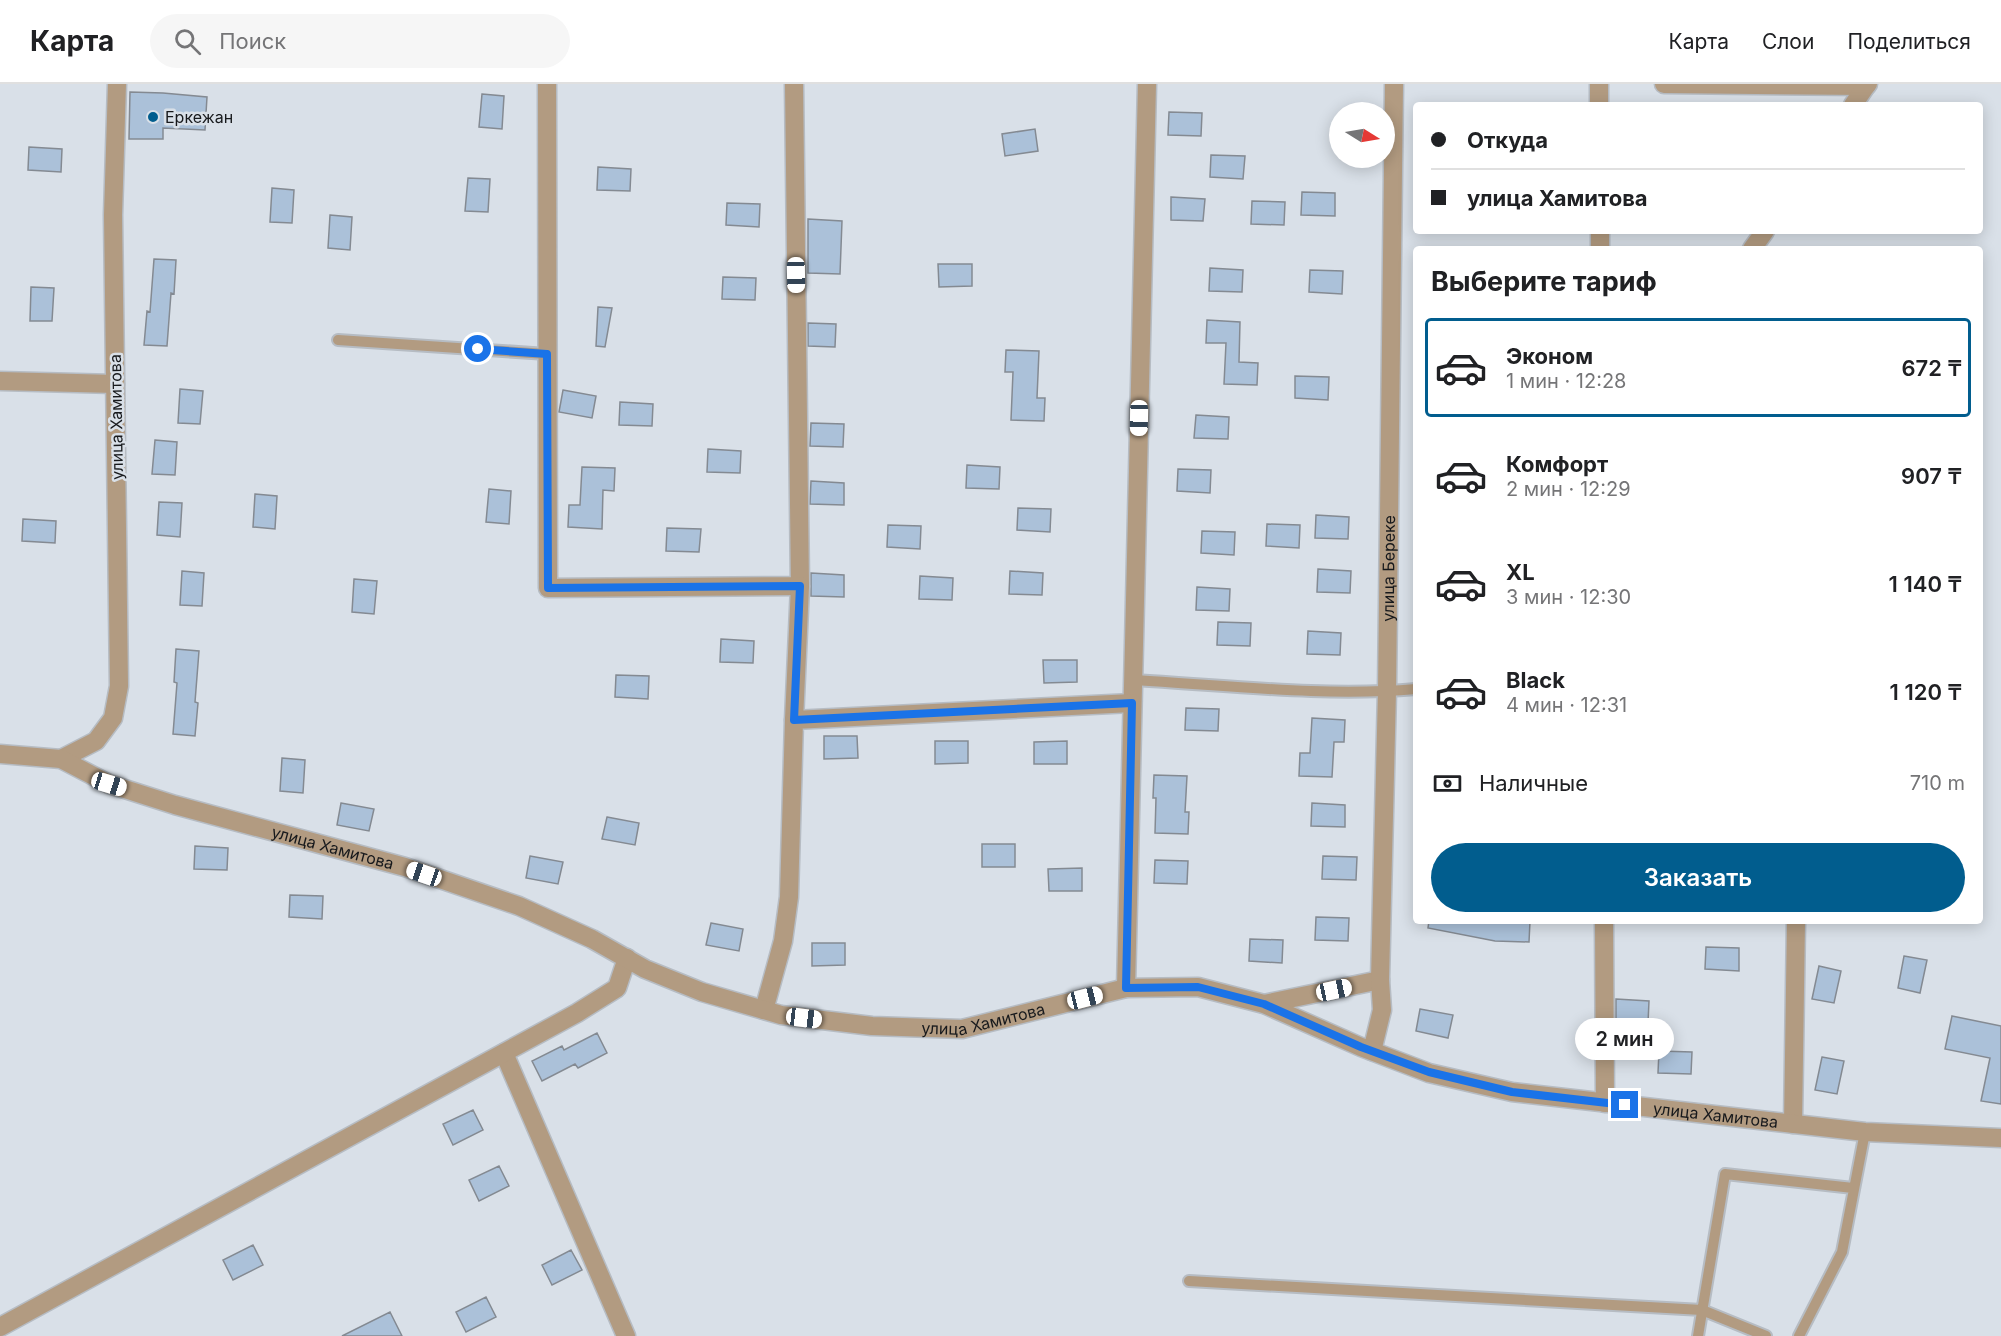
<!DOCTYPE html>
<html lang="ru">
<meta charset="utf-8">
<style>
:root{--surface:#fff;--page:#f6f6f6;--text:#202124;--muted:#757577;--line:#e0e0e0;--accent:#015d8e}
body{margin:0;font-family:Inter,sans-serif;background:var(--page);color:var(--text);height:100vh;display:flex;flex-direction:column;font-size:22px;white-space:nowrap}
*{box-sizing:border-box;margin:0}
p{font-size:20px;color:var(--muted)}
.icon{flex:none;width:33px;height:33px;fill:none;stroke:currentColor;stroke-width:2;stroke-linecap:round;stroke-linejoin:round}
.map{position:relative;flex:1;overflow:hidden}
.drawer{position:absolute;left:1413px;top:162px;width:570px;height:678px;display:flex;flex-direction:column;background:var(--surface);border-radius:6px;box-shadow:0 3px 15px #0003}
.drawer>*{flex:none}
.top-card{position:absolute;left:1413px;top:18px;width:570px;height:132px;border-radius:6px;box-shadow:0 3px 15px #0003;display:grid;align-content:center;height:132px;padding:0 18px;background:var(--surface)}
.needle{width:39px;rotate:101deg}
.buttons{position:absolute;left:1329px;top:18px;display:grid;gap:12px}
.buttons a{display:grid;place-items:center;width:66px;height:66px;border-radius:50%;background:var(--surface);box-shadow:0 3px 15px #0003;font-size:30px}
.end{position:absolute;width:27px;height:27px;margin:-14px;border:8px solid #1a73e8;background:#fff;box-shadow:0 0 0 3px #fff}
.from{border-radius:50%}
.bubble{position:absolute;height:42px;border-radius:21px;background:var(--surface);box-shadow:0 3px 15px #0003;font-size:20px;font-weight:600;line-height:42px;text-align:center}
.car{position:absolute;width:18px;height:36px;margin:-18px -9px;border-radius:8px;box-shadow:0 0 4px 2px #0007;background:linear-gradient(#fff 24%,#345 0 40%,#fff 0 76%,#345 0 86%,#fff 0)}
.top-card b{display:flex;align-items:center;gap:21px;height:57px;font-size:22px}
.top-card b+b{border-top:2px solid var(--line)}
.top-card i{width:15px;height:15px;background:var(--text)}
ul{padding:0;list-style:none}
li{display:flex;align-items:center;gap:18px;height:99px;margin:0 12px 9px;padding:0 6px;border:3px solid transparent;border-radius:6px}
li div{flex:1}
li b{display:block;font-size:22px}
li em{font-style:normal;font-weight:600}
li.active{border-color:var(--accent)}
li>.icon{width:54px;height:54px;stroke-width:1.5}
h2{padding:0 18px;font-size:27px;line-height:72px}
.pay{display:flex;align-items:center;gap:15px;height:66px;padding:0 18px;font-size:22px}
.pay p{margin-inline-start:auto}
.action{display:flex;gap:12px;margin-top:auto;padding:12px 18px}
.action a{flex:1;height:69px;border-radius:36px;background:var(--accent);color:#fff;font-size:24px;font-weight:600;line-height:69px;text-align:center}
header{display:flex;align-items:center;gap:36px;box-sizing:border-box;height:84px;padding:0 30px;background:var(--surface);border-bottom:2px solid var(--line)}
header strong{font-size:28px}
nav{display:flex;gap:33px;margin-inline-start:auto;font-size:21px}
.search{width:420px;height:54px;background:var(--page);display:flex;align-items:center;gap:15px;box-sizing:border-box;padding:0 21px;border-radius:33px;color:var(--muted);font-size:22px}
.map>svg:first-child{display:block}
.building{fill:#abc1d9;stroke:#848a92;stroke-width:1.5}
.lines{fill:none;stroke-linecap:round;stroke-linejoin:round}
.service-casing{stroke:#b6bcc3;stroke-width:14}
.minor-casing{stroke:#b6bcc3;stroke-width:21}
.tertiary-casing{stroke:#b6bcc3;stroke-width:21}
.service{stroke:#b29b81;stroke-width:10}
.minor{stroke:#b29b81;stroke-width:18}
.tertiary{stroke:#b29b81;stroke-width:18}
.route{stroke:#1a73e8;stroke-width:8}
.poi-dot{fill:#015d8e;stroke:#d9e0e8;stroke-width:2}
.labels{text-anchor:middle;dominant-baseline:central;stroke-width:5;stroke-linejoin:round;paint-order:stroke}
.poi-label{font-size:16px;fill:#17191c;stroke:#d9e0e8;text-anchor:start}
.street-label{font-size:16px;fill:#17191c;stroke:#d9e0e8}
</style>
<header>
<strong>Карта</strong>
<div class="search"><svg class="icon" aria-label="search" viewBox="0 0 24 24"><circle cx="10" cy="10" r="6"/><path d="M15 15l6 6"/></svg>Поиск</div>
<nav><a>Карта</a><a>Слои</a><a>Поделиться</a></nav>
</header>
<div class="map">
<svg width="2001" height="1252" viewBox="0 0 2001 1252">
<rect width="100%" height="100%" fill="#d9e0e8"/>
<path class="building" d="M 130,8 L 163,9 L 207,13 L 205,46 L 163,44 L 163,55 L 129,55 Z
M 482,10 L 504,12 L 502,45 L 479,43 Z
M 1169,28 L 1202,29 L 1201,52 L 1168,51 Z
M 1035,45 L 1038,67 L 1005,72 L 1002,50 Z
M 29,63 L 62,65 L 61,88 L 28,86 Z
M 1211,71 L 1245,72 L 1243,95 L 1210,93 Z
M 598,83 L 631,85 L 630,107 L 597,106 Z
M 468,94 L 490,95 L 488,128 L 465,127 Z
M 272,104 L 294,106 L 292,139 L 270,138 Z
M 1302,108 L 1335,109 L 1335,132 L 1301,131 Z
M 1171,113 L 1205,115 L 1203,137 L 1171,136 Z
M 1252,117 L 1285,118 L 1284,141 L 1251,140 Z
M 727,119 L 760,120 L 759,143 L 726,141 Z
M 330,131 L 352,133 L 350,166 L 328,164 Z
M 808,135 L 842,137 L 840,190 L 808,189 Z
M 154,175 L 176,176 L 174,210 L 171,209 L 167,262 L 144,261 L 147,227 L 150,228 Z
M 938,180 L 972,180 L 972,202 L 939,203 Z
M 1210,184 L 1243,186 L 1242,208 L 1209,207 Z
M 1310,186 L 1343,187 L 1342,210 L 1309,208 Z
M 723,193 L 756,194 L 755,216 L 722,215 Z
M 31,203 L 54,204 L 52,237 L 30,237 Z
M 598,223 L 612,224 L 605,263 L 596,262 Z
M 1207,236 L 1240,238 L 1239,278 L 1258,279 L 1257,301 L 1224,300 L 1226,259 L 1206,259 Z
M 808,239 L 836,240 L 835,263 L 808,262 Z
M 1006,266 L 1039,267 L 1037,314 L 1045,314 L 1044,337 L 1011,336 L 1013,288 L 1005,288 Z
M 1295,292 L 1329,293 L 1328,316 L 1295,314 Z
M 180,305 L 203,307 L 200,340 L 178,339 Z
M 563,306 L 596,312 L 592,334 L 559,328 Z
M 620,318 L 653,320 L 652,342 L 619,341 Z
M 1196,331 L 1229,333 L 1228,355 L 1194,354 Z
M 811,339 L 844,340 L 843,363 L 810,362 Z
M 155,356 L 177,358 L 175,391 L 152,390 Z
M 708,365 L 741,367 L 740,389 L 707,388 Z
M 967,381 L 1000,383 L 999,405 L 966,404 Z
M 582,383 L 615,384 L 614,407 L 603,406 L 602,445 L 568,443 L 569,421 L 580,421 Z
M 1178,385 L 1211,386 L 1210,409 L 1177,407 Z
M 811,397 L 844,399 L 844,421 L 810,420 Z
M 489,405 L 511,407 L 509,440 L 486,438 Z
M 255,410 L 277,412 L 275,445 L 253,443 Z
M 159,418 L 182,419 L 180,453 L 157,451 Z
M 1018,424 L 1051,425 L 1050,448 L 1017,446 Z
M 1316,431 L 1349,433 L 1348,455 L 1315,454 Z
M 23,435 L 56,437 L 55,459 L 22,457 Z
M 1267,440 L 1300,441 L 1299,464 L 1266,462 Z
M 888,441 L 921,442 L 920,465 L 887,463 Z
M 667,444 L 701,445 L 699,468 L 666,467 Z
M 1202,447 L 1235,448 L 1234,471 L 1201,469 Z
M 1318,485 L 1351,487 L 1350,509 L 1317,508 Z
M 182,487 L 204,489 L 202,522 L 180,521 Z
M 1010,487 L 1043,489 L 1042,511 L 1009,510 Z
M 811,489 L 844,491 L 844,513 L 811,512 Z
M 920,492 L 953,494 L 952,516 L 919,515 Z
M 354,495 L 377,497 L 374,530 L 352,528 Z
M 1197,503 L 1230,505 L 1229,527 L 1196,526 Z
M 1218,538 L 1251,539 L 1250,562 L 1217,561 Z
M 1308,547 L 1341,549 L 1340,571 L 1307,570 Z
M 721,555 L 754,557 L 753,579 L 720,578 Z
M 176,565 L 199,567 L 195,618 L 198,619 L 195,652 L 173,650 L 177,599 L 174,598 Z
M 1043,576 L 1077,576 L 1077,598 L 1044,599 Z
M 616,591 L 649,592 L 648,615 L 615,613 Z
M 1186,624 L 1219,625 L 1218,647 L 1185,646 Z
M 1312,634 L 1345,636 L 1344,658 L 1334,658 L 1332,693 L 1299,692 L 1300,669 L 1310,669 Z
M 824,652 L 857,652 L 858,674 L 824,675 Z
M 935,657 L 968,657 L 968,679 L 935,680 Z
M 1067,657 L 1067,680 L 1034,680 L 1034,658 Z
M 282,674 L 305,676 L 303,709 L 280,707 Z
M 1154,691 L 1187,692 L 1185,728 L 1189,728 L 1188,750 L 1155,749 L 1156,714 L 1153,714 Z
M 341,719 L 374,725 L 369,747 L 337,741 Z
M 1312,719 L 1345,721 L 1345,743 L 1311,742 Z
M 607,733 L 639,739 L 635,761 L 602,755 Z
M 982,760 L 1015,760 L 1015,783 L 982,783 Z
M 195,762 L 228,764 L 227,786 L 194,785 Z
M 530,772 L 563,778 L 558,800 L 526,794 Z
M 1323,772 L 1357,773 L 1356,796 L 1322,795 Z
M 1155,776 L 1188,777 L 1187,800 L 1154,799 Z
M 1082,784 L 1082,807 L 1049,807 L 1048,785 Z
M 290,811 L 323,812 L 322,835 L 289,833 Z
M 1316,833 L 1349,834 L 1348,857 L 1315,856 Z
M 1429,837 L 1530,837 L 1529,858 L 1495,857 L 1428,844 Z
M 711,839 L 743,845 L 739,867 L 706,861 Z
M 1250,855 L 1283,856 L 1282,879 L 1249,877 Z
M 812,859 L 845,859 L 845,881 L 812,882 Z
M 1706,863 L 1739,864 L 1739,887 L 1705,885 Z
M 1904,872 L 1927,876 L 1920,909 L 1898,904 Z
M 1819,882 L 1841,887 L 1834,919 L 1812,915 Z
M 1616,915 L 1649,917 L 1648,939 L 1616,938 Z
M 1420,925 L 1453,931 L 1448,954 L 1416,947 Z
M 1952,932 L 2001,942 L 2001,1020 L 1981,1017 L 1990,974 L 1945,965 Z
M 597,949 L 607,969 L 578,984 L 575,980 L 542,997 L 532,977 L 562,962 L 564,966 Z
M 1659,967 L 1692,968 L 1691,990 L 1658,989 Z
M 1822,973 L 1844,977 L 1837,1010 L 1815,1006 Z
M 473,1026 L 483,1046 L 453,1061 L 443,1040 Z
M 499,1082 L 509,1102 L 479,1117 L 469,1096 Z
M 253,1161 L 263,1181 L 233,1196 L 223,1176 Z
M 571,1166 L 582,1186 L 552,1201 L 542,1181 Z
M 486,1213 L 496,1233 L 466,1248 L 456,1228 Z
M 390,1228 L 402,1252 L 342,1252 Z"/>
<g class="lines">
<defs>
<path id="service" d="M 338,256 L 547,270
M 1132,596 C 1226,601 1323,613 1416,605
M 1189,1197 L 1702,1226 L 1766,1252
M 1698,1252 L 1725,1090 L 1853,1104
M 1799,1252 L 1842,1168 L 1865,1048"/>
<g id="minor">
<path d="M 547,0 L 548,504 L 800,502 L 794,0"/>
<path d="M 1599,0 L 1599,21"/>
<path d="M 1664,0 L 1866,2 L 1868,0"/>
<path d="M 1853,21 L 1866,2"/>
<path d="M 1600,147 L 1600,165"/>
<path d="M 1752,165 L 1765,147"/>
<path d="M 0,297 L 115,300"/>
<path d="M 794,636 L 800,502"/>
<path d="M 61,675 L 96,657 L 113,634 L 119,602 L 113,131 L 117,0"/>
<path d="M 1604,837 L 1605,1019"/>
<path d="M 1126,904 L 1147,0"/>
<path d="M 1264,920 L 1380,896"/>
<path d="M 764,926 L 783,857 L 789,813 L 794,636 L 1132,619"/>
<path id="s1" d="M 1372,967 L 1382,926 L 1380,896 L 1387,607 L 1394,0"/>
<path d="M 504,969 L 626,1252"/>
<path d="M 1793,1040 L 1796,837"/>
<path d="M 0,1243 L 577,929 L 617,904 L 627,874"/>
</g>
<g id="tertiary">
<path id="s2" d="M 0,670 L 61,675 L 109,700 L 175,721 L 405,783 L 519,822 L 592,855 L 645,885 L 702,908 L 781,931 L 872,942 L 962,945 L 1126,904 L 1198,903 L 1264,920 L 1361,963 L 1429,989 L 1512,1008 L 1865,1048 L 2001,1054"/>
</g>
</defs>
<use href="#service" class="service-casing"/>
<use href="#minor" class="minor-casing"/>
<use href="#tertiary" class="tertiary-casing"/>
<use href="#service" class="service"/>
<use href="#minor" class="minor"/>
<use href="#tertiary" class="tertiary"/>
</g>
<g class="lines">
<path class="route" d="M 478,265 L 547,270 L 548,504 L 800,502 L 794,636 L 1132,619 L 1126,904 L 1198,903 L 1264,920 L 1361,963 L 1429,988 L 1512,1008 L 1625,1021"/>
</g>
<circle class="poi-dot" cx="153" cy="33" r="6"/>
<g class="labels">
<g class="poi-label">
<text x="165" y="33">Еркежан</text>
</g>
<g class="street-label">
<text transform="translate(116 333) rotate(-91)">улица Хамитова</text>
<text stroke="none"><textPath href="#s1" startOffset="484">улица Береке</textPath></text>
<text stroke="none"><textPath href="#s2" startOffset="348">улица Хамитова</textPath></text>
<text stroke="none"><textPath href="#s2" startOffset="1032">улица Хамитова</textPath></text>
<text stroke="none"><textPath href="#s2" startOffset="1788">улица Хамитова</textPath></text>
</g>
</g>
</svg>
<div class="buttons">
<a><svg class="needle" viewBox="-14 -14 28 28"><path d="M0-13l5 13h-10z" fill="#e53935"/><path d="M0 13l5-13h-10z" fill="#757577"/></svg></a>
</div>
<i class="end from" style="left:478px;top:265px"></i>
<i class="end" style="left:1625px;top:1021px"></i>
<div class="bubble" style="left:1575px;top:934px;width:99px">2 мин</div>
<i class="car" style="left:796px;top:191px;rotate:179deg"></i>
<i class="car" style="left:1139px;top:334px;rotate:181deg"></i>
<i class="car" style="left:109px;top:700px;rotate:107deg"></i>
<i class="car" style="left:424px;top:790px;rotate:289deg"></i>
<i class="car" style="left:1334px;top:906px;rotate:78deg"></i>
<i class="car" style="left:1085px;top:914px;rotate:76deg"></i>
<i class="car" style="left:804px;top:934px;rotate:97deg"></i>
<div class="top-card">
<b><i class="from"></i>Откуда</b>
<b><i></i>улица Хамитова</b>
</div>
<section class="drawer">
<h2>Выберите тариф</h2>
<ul>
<li class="active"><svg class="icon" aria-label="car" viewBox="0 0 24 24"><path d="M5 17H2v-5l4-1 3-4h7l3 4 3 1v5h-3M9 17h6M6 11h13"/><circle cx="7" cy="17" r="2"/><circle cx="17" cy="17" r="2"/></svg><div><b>Эконом</b><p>1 мин · 12:28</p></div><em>672 ₸</em></li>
<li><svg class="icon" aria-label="car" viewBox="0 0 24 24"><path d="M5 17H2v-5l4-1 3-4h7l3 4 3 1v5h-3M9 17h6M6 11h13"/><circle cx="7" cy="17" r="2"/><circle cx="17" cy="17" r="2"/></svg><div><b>Комфорт</b><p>2 мин · 12:29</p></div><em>907 ₸</em></li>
<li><svg class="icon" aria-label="car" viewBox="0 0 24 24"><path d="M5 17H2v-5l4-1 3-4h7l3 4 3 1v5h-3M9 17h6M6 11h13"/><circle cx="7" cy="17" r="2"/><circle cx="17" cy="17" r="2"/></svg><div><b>XL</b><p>3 мин · 12:30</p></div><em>1 140 ₸</em></li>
<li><svg class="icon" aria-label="car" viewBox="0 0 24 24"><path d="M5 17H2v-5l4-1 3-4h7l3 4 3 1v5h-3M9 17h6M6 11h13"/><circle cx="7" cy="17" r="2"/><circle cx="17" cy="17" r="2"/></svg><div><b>Black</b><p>4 мин · 12:31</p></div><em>1 120 ₸</em></li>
</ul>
<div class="pay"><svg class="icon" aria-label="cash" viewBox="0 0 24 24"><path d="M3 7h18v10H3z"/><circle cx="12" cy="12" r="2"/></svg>Наличные<p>710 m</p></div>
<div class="action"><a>Заказать</a></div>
</section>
</div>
